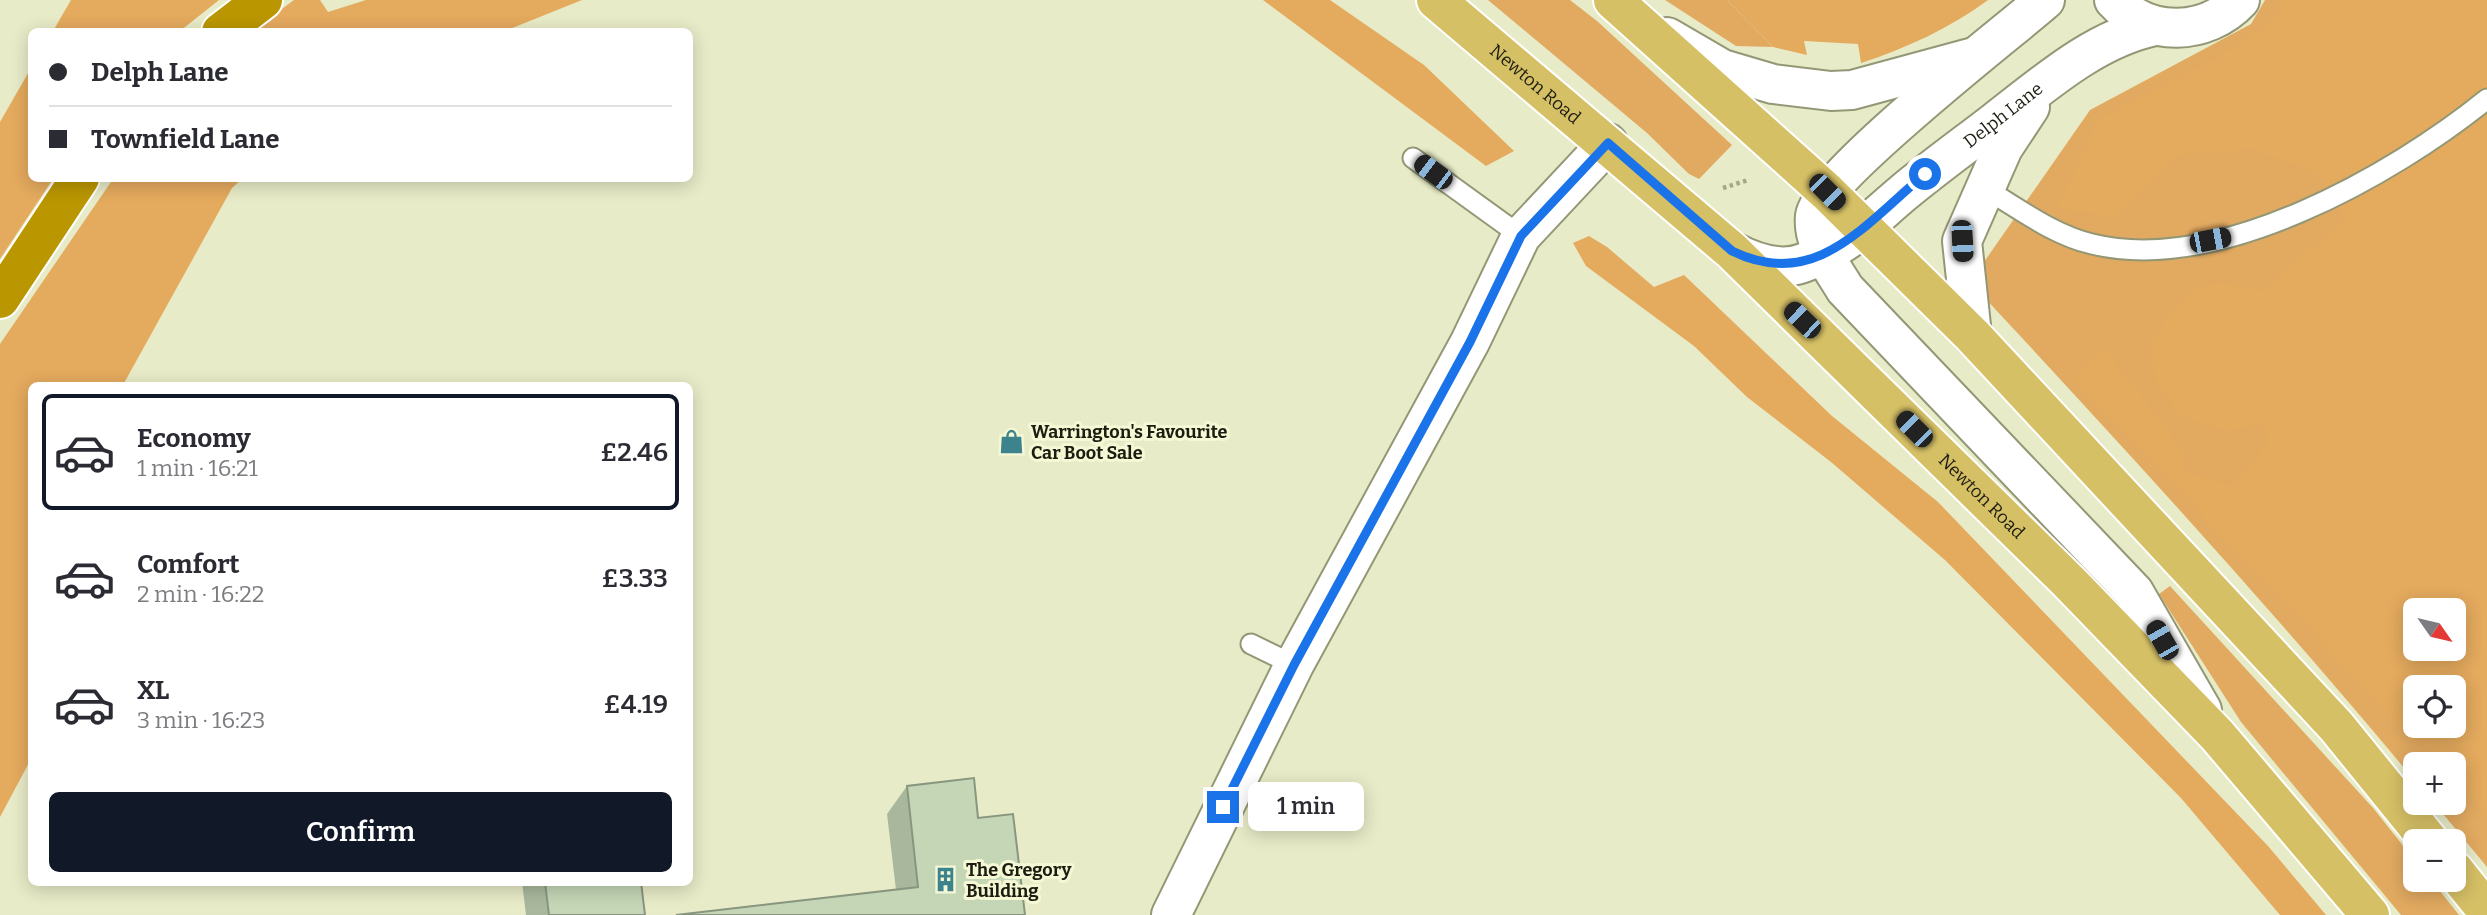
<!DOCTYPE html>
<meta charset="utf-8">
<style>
:root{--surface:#fff;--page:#f7f7f7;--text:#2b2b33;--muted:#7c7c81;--line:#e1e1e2;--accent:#111827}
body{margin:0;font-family:Bitter,serif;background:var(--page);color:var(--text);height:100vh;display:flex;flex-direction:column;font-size:26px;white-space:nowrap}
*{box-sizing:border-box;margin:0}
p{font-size:23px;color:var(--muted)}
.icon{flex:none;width:38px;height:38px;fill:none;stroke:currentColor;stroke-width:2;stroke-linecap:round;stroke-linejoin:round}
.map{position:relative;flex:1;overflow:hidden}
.details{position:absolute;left:28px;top:382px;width:665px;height:504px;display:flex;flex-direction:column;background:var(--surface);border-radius:10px;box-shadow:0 4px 18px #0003}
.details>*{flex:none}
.banner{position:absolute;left:28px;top:28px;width:665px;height:154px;border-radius:10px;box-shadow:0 4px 18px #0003;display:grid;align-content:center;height:154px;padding:0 21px;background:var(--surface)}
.needle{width:46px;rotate:124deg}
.controls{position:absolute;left:2403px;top:598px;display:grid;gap:14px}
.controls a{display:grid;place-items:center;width:63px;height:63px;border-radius:10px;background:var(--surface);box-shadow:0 4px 18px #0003;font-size:35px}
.end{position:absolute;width:32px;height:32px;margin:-16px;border:9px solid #1a73e8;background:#fff;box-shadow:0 0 0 4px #fff}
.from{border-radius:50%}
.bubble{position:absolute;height:49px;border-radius:10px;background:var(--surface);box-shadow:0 4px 18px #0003;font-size:23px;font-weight:600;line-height:49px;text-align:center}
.car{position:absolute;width:21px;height:42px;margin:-21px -10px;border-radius:9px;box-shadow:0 0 5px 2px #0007;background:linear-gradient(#222 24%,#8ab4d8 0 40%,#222 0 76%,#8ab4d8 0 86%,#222 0)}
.banner b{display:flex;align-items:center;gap:24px;height:66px;font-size:26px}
.banner b+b{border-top:2px solid var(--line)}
.banner i{width:18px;height:18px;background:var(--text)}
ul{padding:12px 0 0;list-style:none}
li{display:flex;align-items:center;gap:21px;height:116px;margin:0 14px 10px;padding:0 7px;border:4px solid transparent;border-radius:10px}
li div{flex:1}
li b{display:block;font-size:26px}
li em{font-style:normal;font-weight:600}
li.active{border-color:var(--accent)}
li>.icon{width:63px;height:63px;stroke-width:1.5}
.cta{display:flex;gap:14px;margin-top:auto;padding:14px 21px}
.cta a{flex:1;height:80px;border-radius:10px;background:var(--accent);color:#fff;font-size:28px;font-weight:600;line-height:80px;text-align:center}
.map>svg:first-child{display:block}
.green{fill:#e2aa61;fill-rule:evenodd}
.forest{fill:#e4aa5e;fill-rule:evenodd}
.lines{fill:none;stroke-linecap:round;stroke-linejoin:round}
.service-casing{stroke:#949775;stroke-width:23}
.minor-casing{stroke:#949775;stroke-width:42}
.tertiary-casing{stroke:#949775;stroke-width:42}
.primary-casing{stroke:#fff;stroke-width:42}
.motorway-casing{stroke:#fff;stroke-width:42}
.path{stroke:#a5a78b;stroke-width:4.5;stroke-dasharray:3.5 3.5;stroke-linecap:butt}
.service{stroke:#fff;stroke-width:19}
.minor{stroke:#fff;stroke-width:38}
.tertiary{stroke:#fff;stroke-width:38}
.primary{stroke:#d6c066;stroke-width:38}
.motorway{stroke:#ba9600;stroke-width:38}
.wall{fill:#a9b89d}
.building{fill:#c4d6b6;stroke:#89967f;stroke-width:2}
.route{stroke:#1a73e8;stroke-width:9}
.labels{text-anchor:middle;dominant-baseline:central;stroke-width:6;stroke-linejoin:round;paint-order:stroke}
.street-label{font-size:18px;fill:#1c1d10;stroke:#f5f8d4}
.poi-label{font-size:18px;font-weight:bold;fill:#1c1d10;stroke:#f5f8d4;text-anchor:start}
</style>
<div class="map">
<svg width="2487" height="915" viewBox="0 0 2487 915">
<rect width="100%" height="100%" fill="#e8ebc7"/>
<path class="green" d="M 1488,0 L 1570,0 L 1597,21 L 1732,145 L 1699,179 L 1689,174 L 1647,133 Z
M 1665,0 L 1727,0 L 1773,47 L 1736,46 Z
M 2265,0 L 2487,0 L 2487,867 L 2434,803 L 2454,803 L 2454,765 L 2415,765 L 2415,781 C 2272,609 2122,445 1970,282 L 2090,110 L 2251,24 ZM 2415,611 L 2454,611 L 2454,649 L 2415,649 ZM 2415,688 L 2454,688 L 2454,726 L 2415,726 Z
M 2170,586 L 2374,809 L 2415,861 L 2415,880 L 2431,880 L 2459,915 L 2401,915 L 2241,722 L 2159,594 Z"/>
<path class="forest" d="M 71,0 L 219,0 L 180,31 L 53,31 Z
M 294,0 L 320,0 L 328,12 L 366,0 L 582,0 L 505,31 L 251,32 Z
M 1263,0 L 1330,0 L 1424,65 L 1514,151 L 1486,166 Z
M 1727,0 L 1988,0 C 1950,28 1907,48 1861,63 L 1858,44 L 1804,41 L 1807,55 L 1773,47 Z
M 2284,0 L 2487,0 L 2487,817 L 2454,782 L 2454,765 L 2437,765 L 2072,376 L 2105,350 L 2182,449 L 2187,472 L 2230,486 L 2269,441 L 2262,424 L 2229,431 L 2200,424 L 2180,413 L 2158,389 L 2149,347 C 2185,291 2191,270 2262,292 L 2345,219 L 2317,173 L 2252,149 L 2180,155 L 2114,217 L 2057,208 L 2099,119 L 2241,45 L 2278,12 ZM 2415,611 L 2454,611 L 2454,649 L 2415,649 ZM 2415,688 L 2454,688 L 2454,726 L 2415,726 Z
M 31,68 L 32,178 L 53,179 L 0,259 L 0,122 Z
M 113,179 L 242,179 L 232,188 L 123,385 L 32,385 L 31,759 L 0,817 L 0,344 Z
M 1589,236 L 1607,247 L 1654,287 L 1684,275 L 1832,416 L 1938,502 L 2268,846 L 2326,915 L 2280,915 L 2181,798 L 1945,560 L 1831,462 L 1747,397 L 1694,346 L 1586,266 L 1573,243 Z"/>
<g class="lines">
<defs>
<path id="service" d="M 1413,158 L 1521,236
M 1984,188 C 2018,208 2053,235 2092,244 C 2218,275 2393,175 2487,99
M 1251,644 L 1294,665"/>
<path id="minor" d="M 1171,915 L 1294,665 L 1470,342 L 1521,236 L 1608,143"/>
<g id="tertiary">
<path d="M 2045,0 C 2006,34 1821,176 1815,216 C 1812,243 1832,267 1845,289 L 2134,592 L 2202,710"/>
<path d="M 2114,0 C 2148,38 2206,36 2240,0"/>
<path d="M 1667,37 L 1722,69 L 1773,84 L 1831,91 L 1852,90 L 1970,58"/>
<path id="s1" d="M 1732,251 C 1753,262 1779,272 1803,263 C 1843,250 1872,219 1903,193 C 1933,168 1965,145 1996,121 C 2044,84 2094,39 2155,26"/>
<path d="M 1972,335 L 1962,241 L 2003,148 L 2030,107"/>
</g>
<g id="primary">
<path id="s2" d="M 1436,0 L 1732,251 L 1855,372 L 2069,582 L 2217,735 L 2370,915"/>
<path d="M 1613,0 L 1827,192 L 1972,335 L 2336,726 L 2430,842"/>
<path d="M 2454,870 L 2487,911"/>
</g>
<path id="motorway" d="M 221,32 L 263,0
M 0,299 L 80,178"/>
</defs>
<use href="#service" class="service-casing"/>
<use href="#minor" class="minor-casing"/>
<use href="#tertiary" class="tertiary-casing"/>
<use href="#primary" class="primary-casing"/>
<use href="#motorway" class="motorway-casing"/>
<path class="path" d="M 1723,188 L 1748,180"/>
<use href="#service" class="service"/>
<use href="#minor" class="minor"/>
<use href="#tertiary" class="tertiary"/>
<use href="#primary" class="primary"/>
<use href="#motorway" class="motorway"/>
</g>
<path class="wall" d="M 907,786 L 978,818 L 1025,915 L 896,890 L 887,814 Z
M 522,882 L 641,882 L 645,915 L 526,915 Z"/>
<path class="building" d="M 974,778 L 978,818 L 1013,814 L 1025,915 L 676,915 L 918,887 L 907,786 Z
M 545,882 L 641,882 L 645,915 L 549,915 Z"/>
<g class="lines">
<path class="route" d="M 1223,807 L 1294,665 L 1470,342 L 1521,236 L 1608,143 L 1732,251 C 1815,292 1865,224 1925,174"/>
</g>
<defs>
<symbol id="shop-bare" viewBox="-9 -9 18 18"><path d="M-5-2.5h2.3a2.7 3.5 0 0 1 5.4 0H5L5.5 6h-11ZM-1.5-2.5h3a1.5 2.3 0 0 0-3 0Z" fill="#3c838e" stroke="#f5f8d4" stroke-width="2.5" paint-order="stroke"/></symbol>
<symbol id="building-bare" viewBox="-9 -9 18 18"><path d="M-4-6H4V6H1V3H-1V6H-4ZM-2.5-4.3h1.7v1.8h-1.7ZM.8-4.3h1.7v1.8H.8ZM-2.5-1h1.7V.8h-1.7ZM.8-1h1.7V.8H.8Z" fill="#3c838e" stroke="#f5f8d4" stroke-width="2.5" paint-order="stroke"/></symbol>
</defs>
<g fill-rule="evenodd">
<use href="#shop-bare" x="994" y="424" width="35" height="35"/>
<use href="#building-bare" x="928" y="862" width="35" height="35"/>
</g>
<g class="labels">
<g class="street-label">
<text stroke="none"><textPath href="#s2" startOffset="130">Newton Road</textPath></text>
<text stroke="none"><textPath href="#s1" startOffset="324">Delph Lane</textPath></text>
<text stroke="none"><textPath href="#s2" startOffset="738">Newton Road</textPath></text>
</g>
<g class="poi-label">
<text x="1031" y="432">Warrington's Favourite<tspan x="1031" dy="21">Car Boot Sale</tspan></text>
<text x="966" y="870">The Gregory<tspan x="966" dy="21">Building</tspan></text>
</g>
</g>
</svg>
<div class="controls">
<a><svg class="needle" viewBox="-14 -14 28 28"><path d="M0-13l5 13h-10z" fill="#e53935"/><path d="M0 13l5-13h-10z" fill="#7c7c81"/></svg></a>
<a><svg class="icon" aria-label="locate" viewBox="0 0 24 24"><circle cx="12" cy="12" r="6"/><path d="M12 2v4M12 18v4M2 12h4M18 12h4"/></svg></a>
<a>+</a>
<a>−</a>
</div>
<i class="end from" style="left:1925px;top:174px"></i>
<i class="end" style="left:1223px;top:807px"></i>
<div class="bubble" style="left:1248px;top:782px;width:116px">1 min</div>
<i class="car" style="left:1433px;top:172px;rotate:307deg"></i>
<i class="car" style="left:1827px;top:192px;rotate:135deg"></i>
<i class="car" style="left:2210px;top:240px;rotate:79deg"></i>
<i class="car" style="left:1962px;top:241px;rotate:177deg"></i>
<i class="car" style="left:1802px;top:320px;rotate:314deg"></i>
<i class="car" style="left:1914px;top:429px;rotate:315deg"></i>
<i class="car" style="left:2162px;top:640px;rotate:330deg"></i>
<div class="banner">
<b><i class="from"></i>Delph Lane</b>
<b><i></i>Townfield Lane</b>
</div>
<section class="details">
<ul>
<li class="active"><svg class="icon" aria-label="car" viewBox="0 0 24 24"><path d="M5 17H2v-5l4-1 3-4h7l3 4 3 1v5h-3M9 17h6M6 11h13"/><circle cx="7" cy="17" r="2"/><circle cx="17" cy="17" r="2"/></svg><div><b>Economy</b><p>1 min · 16:21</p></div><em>£2.46</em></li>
<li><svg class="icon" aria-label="car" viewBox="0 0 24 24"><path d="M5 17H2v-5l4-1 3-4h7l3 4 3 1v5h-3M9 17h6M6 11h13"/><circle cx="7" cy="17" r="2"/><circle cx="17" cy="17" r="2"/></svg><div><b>Comfort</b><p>2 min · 16:22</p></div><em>£3.33</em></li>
<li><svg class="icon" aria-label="car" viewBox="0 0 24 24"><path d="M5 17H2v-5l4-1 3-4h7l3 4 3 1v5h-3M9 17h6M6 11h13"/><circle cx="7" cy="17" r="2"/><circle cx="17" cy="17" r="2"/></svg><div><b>XL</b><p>3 min · 16:23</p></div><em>£4.19</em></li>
</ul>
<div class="cta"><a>Confirm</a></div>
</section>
</div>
